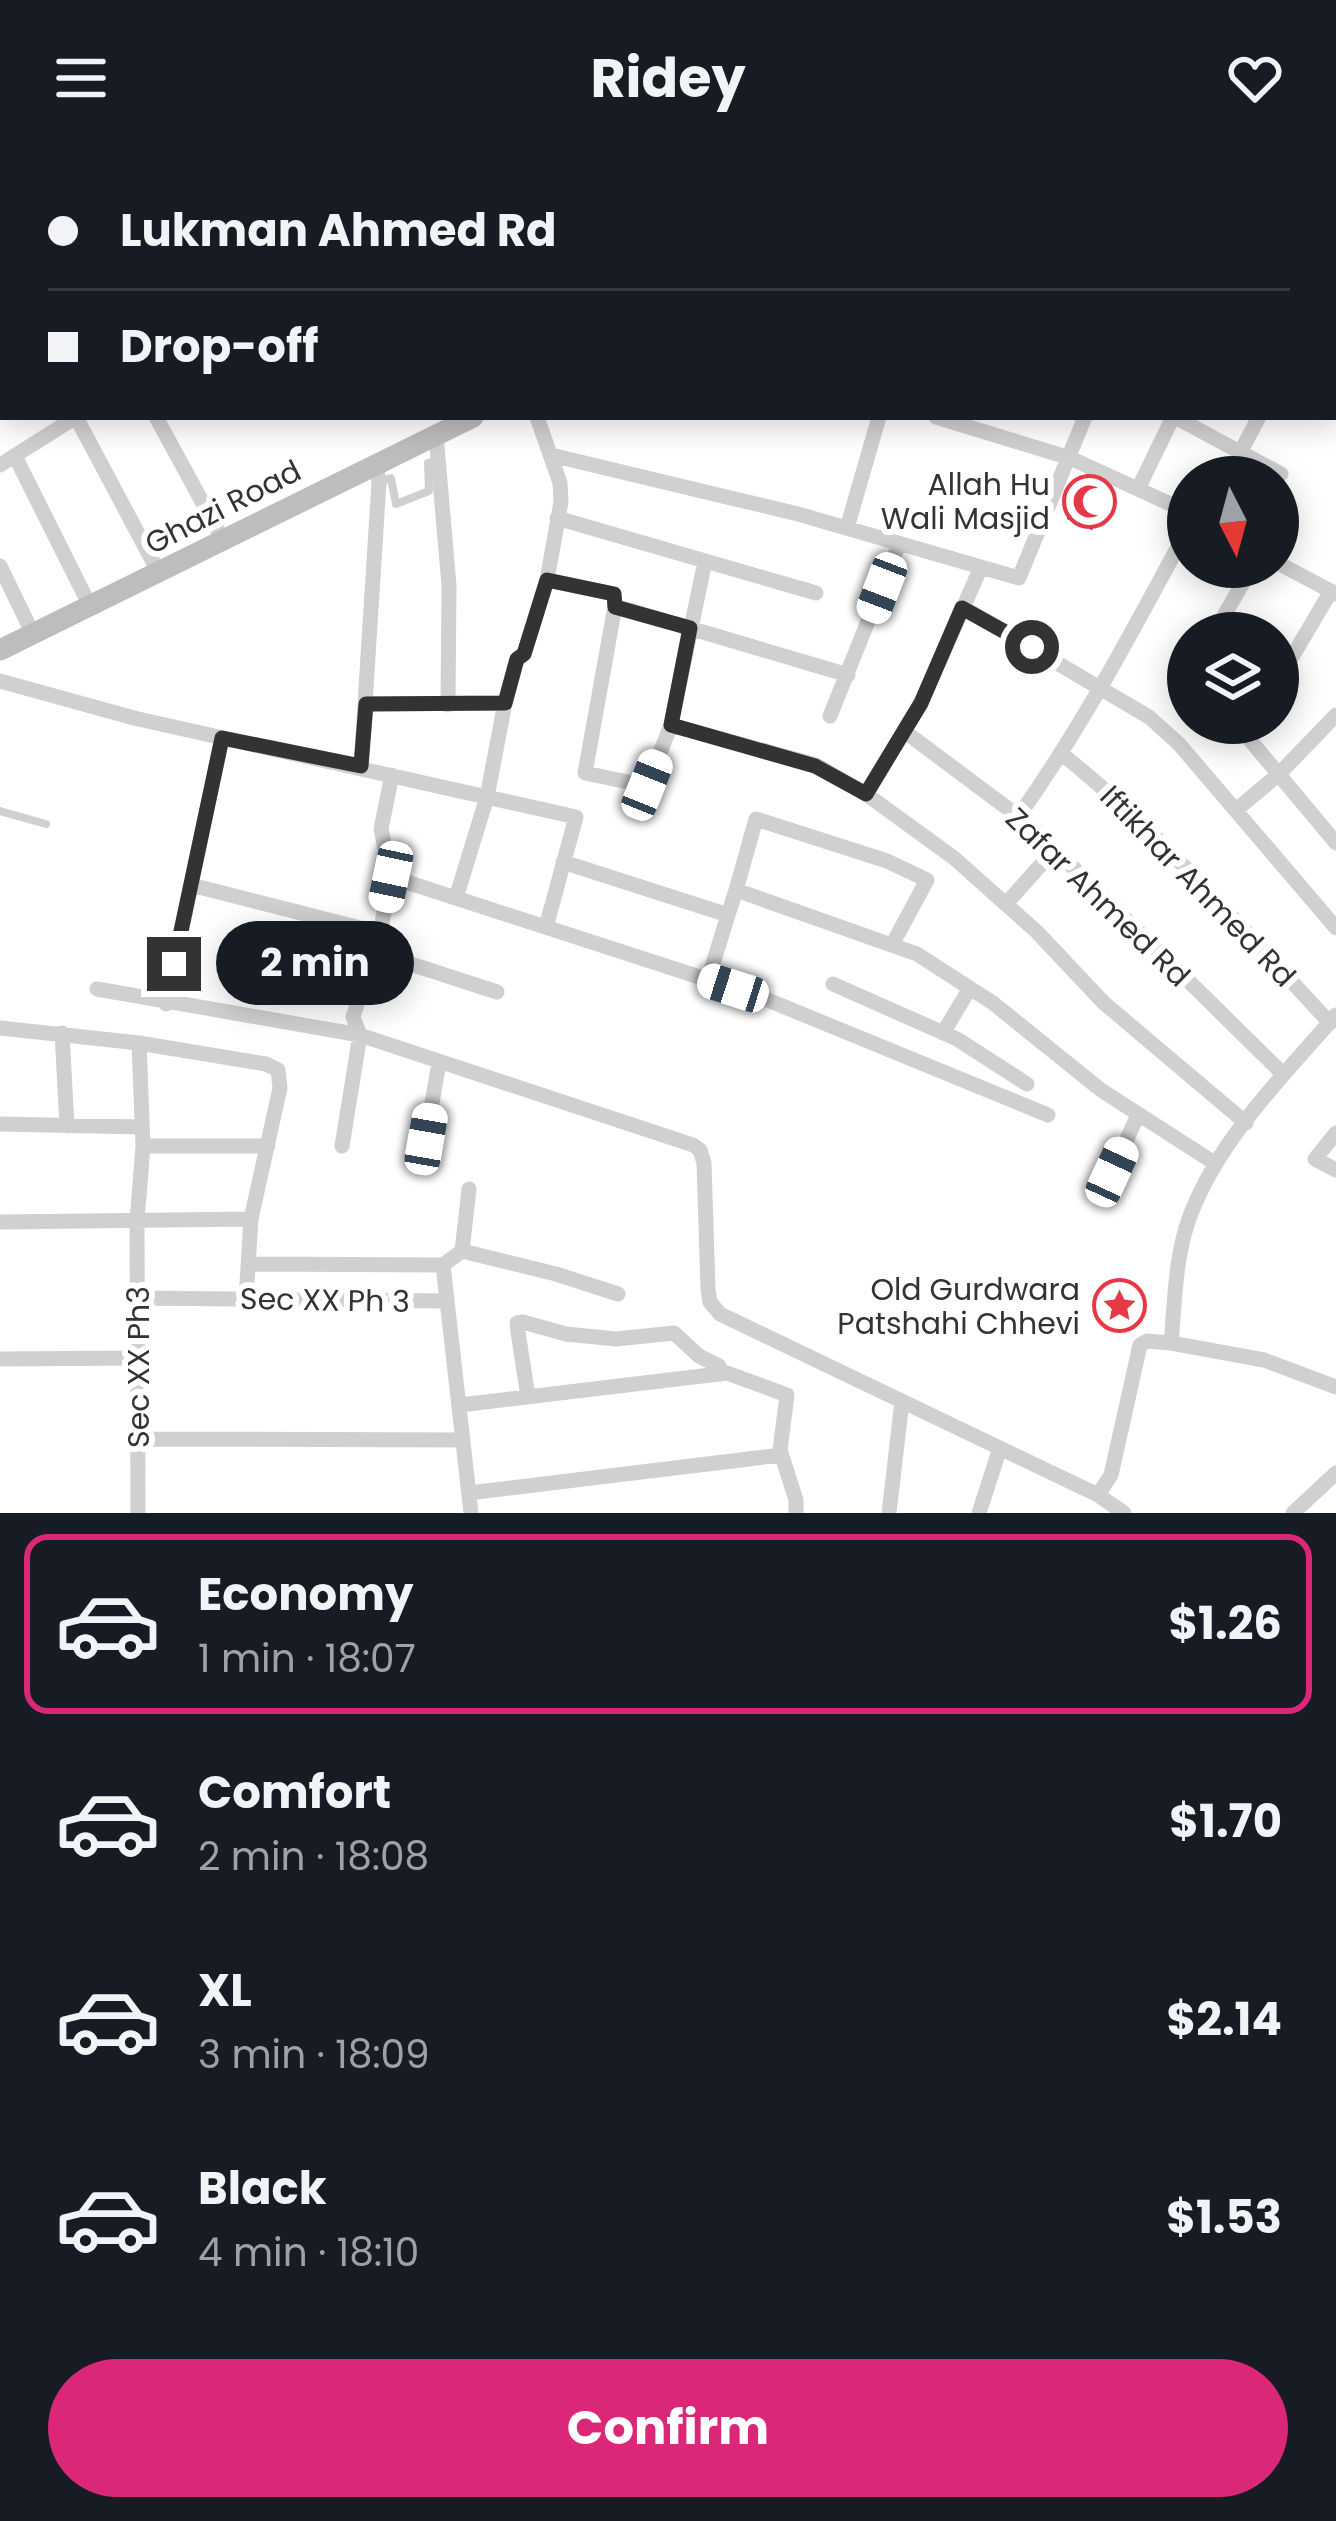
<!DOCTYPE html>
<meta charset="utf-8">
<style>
:root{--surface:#171b24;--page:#20242c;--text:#f1f3f6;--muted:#9ea1a6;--line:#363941;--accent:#db2777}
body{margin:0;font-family:Poppins,sans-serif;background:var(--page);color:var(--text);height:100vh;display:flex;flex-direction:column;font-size:45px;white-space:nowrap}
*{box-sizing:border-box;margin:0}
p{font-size:39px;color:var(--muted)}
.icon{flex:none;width:66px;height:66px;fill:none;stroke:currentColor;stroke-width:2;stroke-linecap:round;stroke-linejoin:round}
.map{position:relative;height:1357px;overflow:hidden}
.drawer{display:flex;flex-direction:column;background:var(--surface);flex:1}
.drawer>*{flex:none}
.banner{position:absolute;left:0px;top:0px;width:1338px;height:264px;box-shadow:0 6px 30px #0003;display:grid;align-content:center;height:264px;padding:0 48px;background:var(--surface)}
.needle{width:78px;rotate:174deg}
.fabs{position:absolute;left:1167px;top:300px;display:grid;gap:24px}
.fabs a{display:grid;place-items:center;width:132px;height:132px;border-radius:50%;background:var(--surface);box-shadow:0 6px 30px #0003;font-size:60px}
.end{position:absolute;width:54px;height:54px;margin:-27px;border:15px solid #333;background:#fff;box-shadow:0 0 0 6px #fff}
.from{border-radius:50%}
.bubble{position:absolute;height:84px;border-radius:42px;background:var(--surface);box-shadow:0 6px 30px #0003;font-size:39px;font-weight:700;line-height:84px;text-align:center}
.car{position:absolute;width:36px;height:72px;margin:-36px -18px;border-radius:15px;box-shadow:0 0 9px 3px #0007;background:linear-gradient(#fff 24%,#345 0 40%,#fff 0 76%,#345 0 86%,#fff 0)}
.banner b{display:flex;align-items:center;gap:42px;height:114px;font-size:45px}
.banner b+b{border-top:3px solid var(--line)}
.banner i{width:30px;height:30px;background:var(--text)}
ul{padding:21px 0 0;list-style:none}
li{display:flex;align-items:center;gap:36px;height:180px;margin:0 24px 18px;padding:0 24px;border:6px solid transparent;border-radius:24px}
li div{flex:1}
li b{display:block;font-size:45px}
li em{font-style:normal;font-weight:700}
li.active{border-color:var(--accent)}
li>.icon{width:108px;height:108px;stroke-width:1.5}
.action{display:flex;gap:24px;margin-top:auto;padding:24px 48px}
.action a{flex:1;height:138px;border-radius:72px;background:var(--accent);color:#fff;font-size:48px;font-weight:700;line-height:138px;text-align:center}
header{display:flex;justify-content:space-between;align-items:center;height:156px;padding:0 48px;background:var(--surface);font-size:54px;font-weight:700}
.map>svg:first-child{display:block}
.building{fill:#1a1a1a}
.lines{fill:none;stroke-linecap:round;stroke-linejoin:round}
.lane{stroke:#d0d0d0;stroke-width:8}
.street{stroke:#d0d0d0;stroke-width:15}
.secondary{stroke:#bdbdbd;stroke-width:21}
.route{stroke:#333;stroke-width:15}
.labels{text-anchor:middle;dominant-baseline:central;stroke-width:12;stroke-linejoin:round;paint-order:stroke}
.poi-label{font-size:30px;fill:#333;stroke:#fff;text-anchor:end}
.street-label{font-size:30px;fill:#333;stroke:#fff}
</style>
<header><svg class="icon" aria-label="menu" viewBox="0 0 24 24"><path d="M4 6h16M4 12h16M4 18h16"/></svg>Ridey<svg class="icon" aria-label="heart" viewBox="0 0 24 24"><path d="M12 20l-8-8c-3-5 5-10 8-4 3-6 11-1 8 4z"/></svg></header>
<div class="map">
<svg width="1336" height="1357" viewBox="0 0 1336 1357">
<rect width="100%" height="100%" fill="#fff"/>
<path class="building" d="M 1087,317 L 1112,328 L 1092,374 L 1067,363 Z"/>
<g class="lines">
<path class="lane" d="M 379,326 L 391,322 L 396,348 L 429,335 L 428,307 L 439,304
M 0,655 L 46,668"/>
<path class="street" d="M 68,0 L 76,3
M 415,0 L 423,3
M 1040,0 L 1042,3
M 218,3 L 219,0
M 556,3 L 557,0
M 722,3 L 730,0
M 1164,3 L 1167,0
M 1249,3 L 1250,0
M 0,31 L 3,32
M 1335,139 L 1336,138
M 1335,217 L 1336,218
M 0,246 L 3,247
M 76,261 L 159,417
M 156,261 L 224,386
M 537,261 L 560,327 L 561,346 L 547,424 L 614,438 L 615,450 L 585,617 L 647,630 L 671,569 L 705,405
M 936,261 L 1070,302 L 1188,356
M 1175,261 L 1281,318
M 436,279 L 449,429 L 448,549
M 1240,297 L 1259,261
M 551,299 L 798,358 L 1019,422 L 1085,261
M 15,300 L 90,450
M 0,309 L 76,261
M 1138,333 L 1173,261
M 557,362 L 816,437
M 847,372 L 879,261
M 1278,407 L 1336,438
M 0,410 L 33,478
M 981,411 L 921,547 L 866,638 L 954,702 L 1036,775 L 1104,847 L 1246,967
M 615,450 L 848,519
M 962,451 L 1149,561 L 1179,588 L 1336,772
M 1214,477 L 1252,411
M 1278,515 L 1292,501 L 1331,435
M 0,525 L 134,562 L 576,661 L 546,771
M 505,547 L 517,503 L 524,498 L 547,424
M 366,548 L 505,547 L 487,641 L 456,742
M 830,560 L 899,388
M 1242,567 L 1245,578 L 1336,687
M 671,569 L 816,609 L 866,638
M 904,575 L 1030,669 L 1283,918
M 1062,598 C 1161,677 1244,775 1330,867
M 361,611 L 379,326 L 376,307
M 1236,654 L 1279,618 L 1336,559
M 1018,661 C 1083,569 1135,471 1188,372
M 563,706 L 728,759 L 736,734 L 917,798 L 993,847 L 1101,934 L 1216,1008
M 391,721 L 758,840 L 1048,959
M 191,729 L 380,777
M 736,734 L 756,663 L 887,705 L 927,724 L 892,789
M 1006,748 L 1055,693
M 374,796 L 497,836
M 708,824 L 728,759
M 833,828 L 957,883 L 1027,928
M 97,833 L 360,879 L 693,989 L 700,994 L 704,1007 L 708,1133 L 710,1146 L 720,1158 L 1098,1339 L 1124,1357
M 166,848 L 222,582
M 0,872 L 139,887 L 266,908 L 278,914 L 280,932 L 251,1063 L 246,1143
M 62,877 L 67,970
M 943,877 L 970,832
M 0,968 L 142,971
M 1336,977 L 1315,1003 L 1336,1014
M 426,983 L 439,906
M 143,990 L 268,990
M 342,990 L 360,879 L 353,861 L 380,777 L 391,721 L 381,673 L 392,619
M 1112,1016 L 1138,959
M 0,1066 L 251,1063
M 462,1095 L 556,1118 L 618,1138
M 250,1108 L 443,1109 L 462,1095 L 469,1033
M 443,1109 L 471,1357
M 137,1142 L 446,1145
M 1171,1187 L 1264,1204 L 1336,1231
M 0,1203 L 138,1202
M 528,1241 L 518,1176 L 517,1167 L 523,1166 L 566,1178 L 616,1183 L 674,1177 L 699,1200 L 719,1210 L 721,1218
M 460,1249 L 727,1217 L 787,1239 L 780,1294 L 796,1344 L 796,1357
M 138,1283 L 462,1284
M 469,1337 L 781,1299
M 1098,1339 L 1111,1319 L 1140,1189 L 1147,1185 L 1171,1187 C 1175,1145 1175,1100 1190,1060 C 1219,983 1283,920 1336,859
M 138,1357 L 137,1065 L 143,990 L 139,887
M 889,1357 L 902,1245
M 979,1357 L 1000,1292
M 1293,1357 L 1336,1317"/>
<path class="secondary" d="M 996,3 L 1002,0
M 0,494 L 473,261"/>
</g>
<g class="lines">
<path class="route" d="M 174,808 L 222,582 L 361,610 L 366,548 L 505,547 L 517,503 L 524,498 L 547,424 L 614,438 L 615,451 L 690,472 L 671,569 L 815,610 L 866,638 L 921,547 L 962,452 L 1032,491"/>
</g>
<defs>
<symbol id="mosque-ring" viewBox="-11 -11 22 22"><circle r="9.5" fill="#fff" stroke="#e63946" stroke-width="1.5"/><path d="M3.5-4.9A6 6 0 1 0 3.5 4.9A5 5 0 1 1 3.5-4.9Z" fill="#e63946"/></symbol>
<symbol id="sight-ring" viewBox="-11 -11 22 22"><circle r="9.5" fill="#fff" stroke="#e63946" stroke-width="1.5"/><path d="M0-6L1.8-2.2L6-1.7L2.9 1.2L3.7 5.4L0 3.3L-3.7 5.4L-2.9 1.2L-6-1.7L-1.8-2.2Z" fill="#e63946"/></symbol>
</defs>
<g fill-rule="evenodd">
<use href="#mosque-ring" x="1060" y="316" width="59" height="59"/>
<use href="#sight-ring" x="1090" y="1120" width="59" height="59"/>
</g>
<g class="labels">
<g class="poi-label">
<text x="1050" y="328">Allah Hu<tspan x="1050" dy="34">Wali Masjid</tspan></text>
<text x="1080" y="1133">Old Gurdwara<tspan x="1080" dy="34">Patshahi Chhevi</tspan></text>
</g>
<g class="street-label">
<text transform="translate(223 351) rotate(-27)">Ghazi Road</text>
<text transform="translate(1198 730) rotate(46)">Iftikhar Ahmed Rd</text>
<text transform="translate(1098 741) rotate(44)">Zafar Ahmed Rd</text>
<text transform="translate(325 1144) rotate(1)">Sec XX Ph 3</text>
<text transform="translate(138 1211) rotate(-90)">Sec XX Ph3</text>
</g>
</g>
</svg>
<div class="fabs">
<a><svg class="needle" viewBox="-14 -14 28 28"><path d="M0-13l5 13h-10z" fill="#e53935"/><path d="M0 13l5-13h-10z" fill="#9ea1a6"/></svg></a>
<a><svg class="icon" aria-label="layers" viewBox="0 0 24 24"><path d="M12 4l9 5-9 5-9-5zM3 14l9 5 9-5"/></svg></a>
</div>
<i class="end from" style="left:1032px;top:491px"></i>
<i class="end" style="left:174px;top:808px"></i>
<div class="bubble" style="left:216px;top:765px;width:198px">2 min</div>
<i class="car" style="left:882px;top:432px;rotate:201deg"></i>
<i class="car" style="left:647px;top:629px;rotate:22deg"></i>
<i class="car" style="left:391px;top:721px;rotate:192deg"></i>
<i class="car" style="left:733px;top:832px;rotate:288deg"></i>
<i class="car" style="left:426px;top:983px;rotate:10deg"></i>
<i class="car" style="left:1112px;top:1016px;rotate:25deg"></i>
<div class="banner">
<b><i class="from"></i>Lukman Ahmed Rd</b>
<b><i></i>Drop-off</b>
</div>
</div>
<section class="drawer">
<ul>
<li class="active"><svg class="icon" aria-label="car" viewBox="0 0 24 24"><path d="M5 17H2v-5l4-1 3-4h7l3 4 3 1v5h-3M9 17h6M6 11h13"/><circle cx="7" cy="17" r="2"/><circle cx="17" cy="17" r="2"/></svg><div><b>Economy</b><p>1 min · 18:07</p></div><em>$1.26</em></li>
<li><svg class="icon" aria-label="car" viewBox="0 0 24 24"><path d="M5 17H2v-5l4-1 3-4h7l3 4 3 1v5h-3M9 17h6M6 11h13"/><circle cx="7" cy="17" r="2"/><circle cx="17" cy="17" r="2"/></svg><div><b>Comfort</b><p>2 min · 18:08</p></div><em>$1.70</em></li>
<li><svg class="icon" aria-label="car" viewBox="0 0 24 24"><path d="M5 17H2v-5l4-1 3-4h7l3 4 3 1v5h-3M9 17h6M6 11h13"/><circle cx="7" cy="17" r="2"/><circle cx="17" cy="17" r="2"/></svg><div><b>XL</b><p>3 min · 18:09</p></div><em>$2.14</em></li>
<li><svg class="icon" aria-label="car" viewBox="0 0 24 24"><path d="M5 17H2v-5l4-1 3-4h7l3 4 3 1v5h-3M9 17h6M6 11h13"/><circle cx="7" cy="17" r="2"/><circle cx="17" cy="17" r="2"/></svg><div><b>Black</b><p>4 min · 18:10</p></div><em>$1.53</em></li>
</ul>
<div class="action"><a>Confirm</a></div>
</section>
